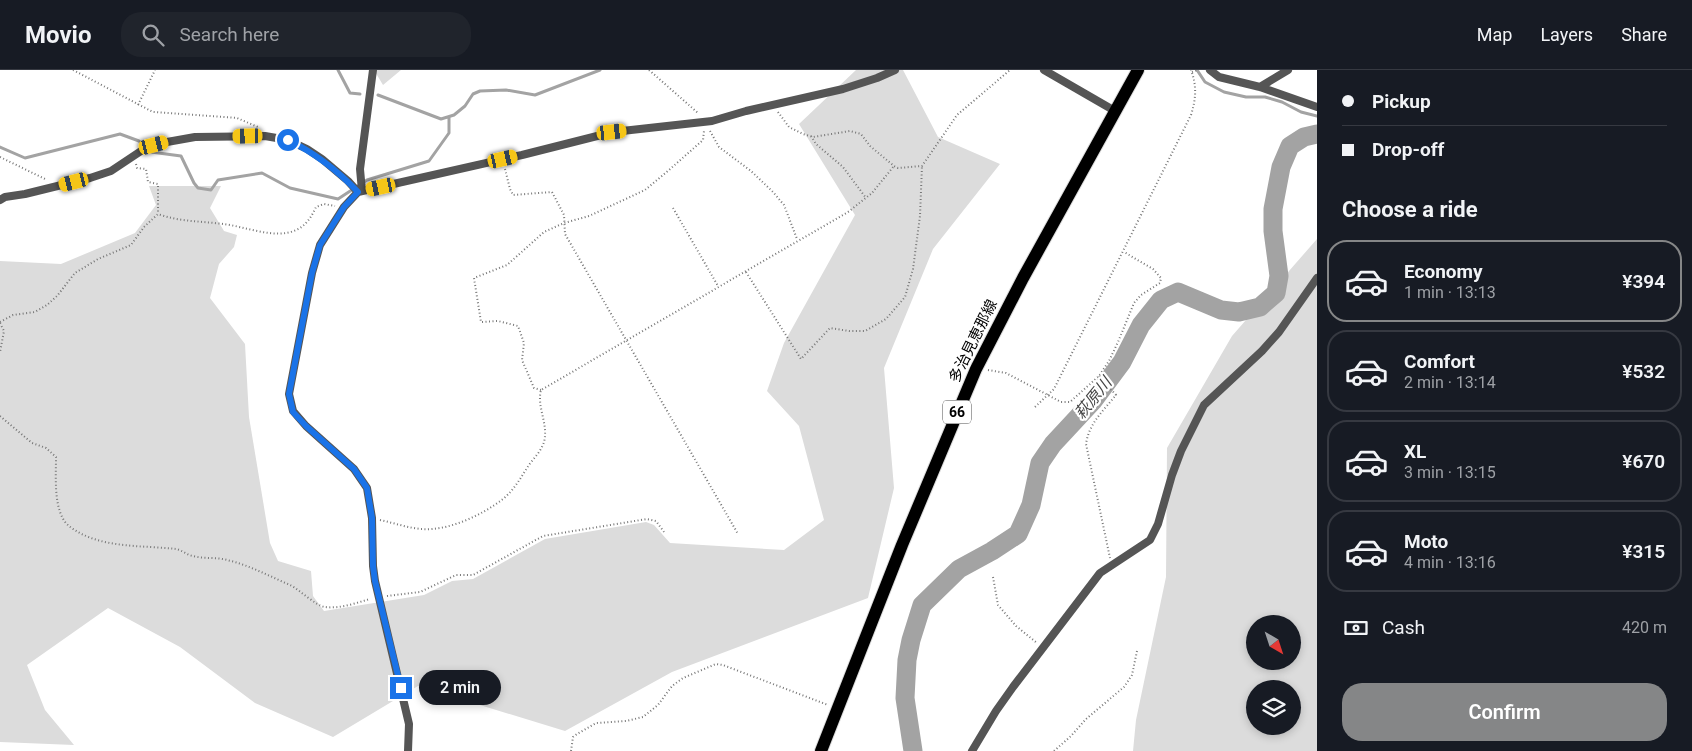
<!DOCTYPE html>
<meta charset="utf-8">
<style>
:root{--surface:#171b24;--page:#20242c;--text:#f1f3f6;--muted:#9ea1a6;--line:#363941;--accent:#858687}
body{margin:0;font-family:Roboto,"Noto Sans JP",sans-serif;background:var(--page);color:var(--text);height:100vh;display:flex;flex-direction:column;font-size:19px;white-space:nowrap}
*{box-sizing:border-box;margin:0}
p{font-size:16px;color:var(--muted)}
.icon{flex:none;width:28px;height:28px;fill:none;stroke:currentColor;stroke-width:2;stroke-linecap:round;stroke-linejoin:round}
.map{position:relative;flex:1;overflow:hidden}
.drawer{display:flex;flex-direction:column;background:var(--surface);width:375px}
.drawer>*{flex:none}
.hud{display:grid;align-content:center;height:110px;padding:0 25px;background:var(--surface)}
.needle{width:32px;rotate:141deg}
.buttons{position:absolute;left:1246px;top:545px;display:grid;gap:10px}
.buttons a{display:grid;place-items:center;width:55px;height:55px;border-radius:50%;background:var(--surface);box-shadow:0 2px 8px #0003;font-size:25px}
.end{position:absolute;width:22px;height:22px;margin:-11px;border:6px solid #1a73e8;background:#fff;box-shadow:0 0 0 2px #fff}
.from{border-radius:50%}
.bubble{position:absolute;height:35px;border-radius:18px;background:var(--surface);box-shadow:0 2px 8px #0003;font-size:16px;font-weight:600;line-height:35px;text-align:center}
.car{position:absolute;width:15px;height:30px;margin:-15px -8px;border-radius:6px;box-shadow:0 0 4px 1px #0007;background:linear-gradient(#f5c518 24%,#345 0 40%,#f5c518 0 76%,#345 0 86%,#f5c518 0)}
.hud b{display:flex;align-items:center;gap:18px;height:48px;font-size:19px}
.hud b+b{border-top:1px solid var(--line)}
.hud i{width:12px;height:12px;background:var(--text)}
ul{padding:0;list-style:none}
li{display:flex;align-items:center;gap:15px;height:82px;margin:0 10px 8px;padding:0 15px;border:2px solid var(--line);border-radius:20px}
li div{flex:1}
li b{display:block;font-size:19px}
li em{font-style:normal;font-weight:600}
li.current{border-color:var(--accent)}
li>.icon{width:45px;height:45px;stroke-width:1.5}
h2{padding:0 25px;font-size:22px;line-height:60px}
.pay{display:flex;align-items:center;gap:12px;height:55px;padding:0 25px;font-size:19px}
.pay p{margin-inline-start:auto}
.primary-button{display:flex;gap:10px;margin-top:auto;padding:10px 25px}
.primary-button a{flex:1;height:58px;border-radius:20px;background:var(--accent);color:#fff;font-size:20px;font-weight:600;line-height:58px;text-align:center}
header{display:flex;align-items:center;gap:30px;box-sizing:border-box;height:70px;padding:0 25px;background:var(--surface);border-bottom:1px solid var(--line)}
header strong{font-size:24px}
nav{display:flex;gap:28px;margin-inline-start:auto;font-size:18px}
.search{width:350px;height:45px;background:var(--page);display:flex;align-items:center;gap:12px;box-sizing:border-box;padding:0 18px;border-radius:20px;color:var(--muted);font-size:19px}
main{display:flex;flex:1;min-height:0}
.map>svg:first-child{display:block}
.green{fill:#dcdcdc;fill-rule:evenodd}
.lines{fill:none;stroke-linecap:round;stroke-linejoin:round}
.stream{stroke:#a3a3a3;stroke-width:3}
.river{stroke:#a3a3a3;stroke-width:19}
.primary-casing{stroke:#dbdbdb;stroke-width:14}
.path{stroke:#777;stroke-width:2;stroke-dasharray:1 2.5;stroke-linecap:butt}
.street{stroke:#555;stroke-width:8}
.primary{stroke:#000;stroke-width:12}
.route{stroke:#1a73e8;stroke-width:6}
.labels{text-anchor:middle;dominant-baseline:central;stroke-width:4.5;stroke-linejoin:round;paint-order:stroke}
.shield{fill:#fff;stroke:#4c4c4c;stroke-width:1}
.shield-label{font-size:14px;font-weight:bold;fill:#000}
.street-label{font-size:15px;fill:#000;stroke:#fff}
.water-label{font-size:16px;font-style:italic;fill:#444;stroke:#fff}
</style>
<header>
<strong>Movio</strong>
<div class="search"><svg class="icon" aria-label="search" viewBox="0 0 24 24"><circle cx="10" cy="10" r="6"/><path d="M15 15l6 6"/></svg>Search here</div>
<nav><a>Map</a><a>Layers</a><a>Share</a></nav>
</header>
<main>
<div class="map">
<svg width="1317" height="681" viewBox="0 0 1317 681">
<rect width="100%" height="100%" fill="#fff"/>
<path class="green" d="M 374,0 L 401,0 L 383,15 Z
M 856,0 L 903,0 L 938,67 L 1000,94 L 933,179 L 884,298 L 894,418 L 868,528 L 672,602 L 565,661 L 418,616 L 333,667 L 255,633 L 180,577 L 108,538 L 27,595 L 45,640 L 74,675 L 0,672 L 0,191 L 61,194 L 135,163 L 156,135 L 149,116 L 221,116 L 210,138 L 224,161 L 237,165 L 234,177 L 219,194 L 210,228 L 245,274 L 249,347 L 270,473 L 278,491 L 311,501 L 313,526 L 324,541 L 424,525 L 452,511 L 473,509 L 545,469 L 646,452 L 654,455 L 670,473 L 784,480 L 824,450 L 799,356 L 767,321 L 784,273 L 855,145 L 799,54 Z
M 1317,169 L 1317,681 L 1133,681 L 1136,650 L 1166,507 L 1167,378 L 1232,266 ZM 1255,554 L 1292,554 L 1292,591 L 1255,591 ZM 1255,619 L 1292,619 L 1292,656 L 1255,656 Z"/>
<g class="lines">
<path class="stream" d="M 338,0 L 350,23 L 360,24
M 1197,0 L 1205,12 L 1224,22 L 1246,27 L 1265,27 L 1282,32 L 1301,42 L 1317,46
M 378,25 L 441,49 L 454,45 L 465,36 L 473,24 L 480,21 L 506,20 L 535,25 L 600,0
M 0,77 L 25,88 L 120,64 L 139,71 L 151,82 L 181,86 L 194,113 L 198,118 L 211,120 L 218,110 L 262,103 L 290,118 L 338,129 L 367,110 L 429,91 L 449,63 L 449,47"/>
<path class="river" d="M 913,681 L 905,628 L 907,590 L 911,570 L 922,535 L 959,499 L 992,481 L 1018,464 L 1031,435 L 1040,393 L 1053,374 L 1093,331 L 1122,292 L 1141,255 L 1161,230 L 1178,222 L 1221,240 L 1239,242 L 1260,237 L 1276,223 L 1279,206 L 1273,161 L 1273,139 L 1281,97 L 1290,76 L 1304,67 L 1317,64"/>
<defs>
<path id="primary" d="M 821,681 L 902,475 L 976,299 L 1023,208 L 1138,0"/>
</defs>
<use href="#primary" class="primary-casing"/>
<path class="path" d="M 73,0 L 153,42 L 237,48 L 258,57
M 649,0 L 698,43
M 1192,2 L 1198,0
M 138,35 L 155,0
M 778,42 L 789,57 L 803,64 L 813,67 L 850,61 L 861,64 L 870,76 L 894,96 L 898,98 L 922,96 L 957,45 L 1010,0
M 710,61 L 719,77 L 751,101 L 773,122 L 784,135 L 797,169
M 811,66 L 816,74 L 843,97 L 866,128
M 0,87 L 45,109
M 136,94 L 137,98 L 146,99 L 148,112 L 158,114 L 158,144
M 505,99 L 510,119 L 513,125 L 552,122 L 564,145 L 565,164 L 738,464
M 673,138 L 718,216
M 746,202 L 801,289 L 830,258 L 849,261 L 865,261 L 886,249 L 905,227 L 913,199 L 920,146 L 922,96
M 0,252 L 13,245 L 35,242 L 47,235 L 57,226 L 75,203 L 98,189 L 131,175 L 144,157 L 158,144 C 180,152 201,151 223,154 C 244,156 275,170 296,160 C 306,156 312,146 316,137 L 324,134 L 335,136
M 0,253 L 4,261 L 0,282
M 988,300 L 1006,303 L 1061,332 L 1070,332 L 1099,306 L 1109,291 L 1118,272 L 1134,233 L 1141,225 L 1160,213 L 1161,208 L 1153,199 L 1124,182
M 1099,306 L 1116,325 C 1104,340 1089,353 1086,374 L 1110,488
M 541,320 L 534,318 L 522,290 L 524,273 L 518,256 L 498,251 L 481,252 L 474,208 L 507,195 L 544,162 L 564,153 L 589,146 L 645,120 L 669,100 L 703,70 L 704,61
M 1035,337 L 1054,319 L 1191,45 C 1196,29 1197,16 1191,0
M 0,346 L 32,373 L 46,378 L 56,387 C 56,407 53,443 69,456 C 98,479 142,475 176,479 C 182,480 187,485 193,486 C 204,489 216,487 227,490 C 249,495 269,506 290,515 C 300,520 316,536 325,537 C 340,539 356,533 370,529
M 380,450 C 394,453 408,458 422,459 C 449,461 482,445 503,429 C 514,420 520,409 527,398 C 533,388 545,379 545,365 C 546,350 537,335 541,320 L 848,142 L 872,123 L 894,96
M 993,507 L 998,535 L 1016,556 L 1037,573
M 387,526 L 420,522 L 456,505 L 473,505 L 543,466 L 647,449 L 656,451 L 664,462
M 571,681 L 573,667 L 577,664 L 596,653 L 626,651 L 643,647 L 658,635 L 672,616 L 683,608 L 716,594 L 723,595 L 828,635
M 1054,681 L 1071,666 L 1086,649 L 1124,617 L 1132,605 L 1137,581"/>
<path class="street" d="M 1044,0 L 1115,41
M 1210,0 L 1219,7 L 1260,17 L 1317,37
M 1260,17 L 1288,0
M 362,121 L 360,99 L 373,0
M 0,130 L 5,127 L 25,124 L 90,108 L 111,101 L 144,79 L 167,72 L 195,67 L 265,66 L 288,70 L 307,79 L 322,89 L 348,111 L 358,122
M 408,681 L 409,654 L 375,511 L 373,496 L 372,448 L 367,418 L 354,399 L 306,356 L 293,341 L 289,324 L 312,203 L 320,175 L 344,137 L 358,122 L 522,85 L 613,62 L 712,51 L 746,41 L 843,19 L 877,8 L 895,0
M 972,681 L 996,641 L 1013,617 L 1100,503 L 1150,470 L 1158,454 L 1172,405 L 1181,381 L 1204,335 L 1262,281 L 1279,262 L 1317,208"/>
<use href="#primary" class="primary"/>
</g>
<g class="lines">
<path class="route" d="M 288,70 C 315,83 337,100 358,122 L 344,137 L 320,175 L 312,203 L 289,324 L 293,342 L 306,356 L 354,399 L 367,418 L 372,448 L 373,496 L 375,511 L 401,618"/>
</g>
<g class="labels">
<rect class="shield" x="943" y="330.5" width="28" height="23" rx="4"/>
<g class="shield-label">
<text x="957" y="342">66</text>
</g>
<g class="street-label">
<text transform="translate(973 271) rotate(-64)">多治見恵那線</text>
</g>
<g class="water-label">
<text transform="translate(1093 328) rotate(-51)">萩原川</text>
</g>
</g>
</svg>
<div class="buttons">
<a><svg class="needle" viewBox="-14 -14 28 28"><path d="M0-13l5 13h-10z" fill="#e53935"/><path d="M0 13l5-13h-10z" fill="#9ea1a6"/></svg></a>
<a><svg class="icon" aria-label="layers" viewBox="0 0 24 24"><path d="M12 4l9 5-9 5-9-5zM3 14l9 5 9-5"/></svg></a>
</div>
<i class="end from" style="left:288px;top:70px"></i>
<i class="end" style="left:401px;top:618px"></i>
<div class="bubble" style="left:419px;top:600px;width:82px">2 min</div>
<i class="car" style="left:612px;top:62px;rotate:84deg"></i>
<i class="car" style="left:248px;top:66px;rotate:269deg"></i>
<i class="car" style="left:154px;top:75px;rotate:76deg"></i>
<i class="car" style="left:503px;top:89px;rotate:77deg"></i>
<i class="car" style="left:74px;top:112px;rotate:256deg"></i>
<i class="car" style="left:381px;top:117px;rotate:258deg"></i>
</div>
<section class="drawer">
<div class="hud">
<b><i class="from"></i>Pickup</b>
<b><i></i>Drop-off</b>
</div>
<h2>Choose a ride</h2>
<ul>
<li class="current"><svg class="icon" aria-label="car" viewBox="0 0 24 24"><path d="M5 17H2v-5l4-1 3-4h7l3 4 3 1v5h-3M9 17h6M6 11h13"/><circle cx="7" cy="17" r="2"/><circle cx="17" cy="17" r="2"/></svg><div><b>Economy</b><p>1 min · 13:13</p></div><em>¥394</em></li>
<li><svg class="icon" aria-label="car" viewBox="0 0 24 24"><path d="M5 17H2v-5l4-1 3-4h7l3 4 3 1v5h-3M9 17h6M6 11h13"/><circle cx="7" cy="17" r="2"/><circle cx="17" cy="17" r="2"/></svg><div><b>Comfort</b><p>2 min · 13:14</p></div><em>¥532</em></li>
<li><svg class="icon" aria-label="car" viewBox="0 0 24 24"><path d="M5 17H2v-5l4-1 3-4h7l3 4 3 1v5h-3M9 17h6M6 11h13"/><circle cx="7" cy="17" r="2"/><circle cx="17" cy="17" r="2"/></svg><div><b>XL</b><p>3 min · 13:15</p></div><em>¥670</em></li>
<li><svg class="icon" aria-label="car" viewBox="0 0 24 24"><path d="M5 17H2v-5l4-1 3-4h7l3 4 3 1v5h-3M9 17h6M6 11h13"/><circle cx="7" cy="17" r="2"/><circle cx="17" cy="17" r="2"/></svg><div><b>Moto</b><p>4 min · 13:16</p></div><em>¥315</em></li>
</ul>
<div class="pay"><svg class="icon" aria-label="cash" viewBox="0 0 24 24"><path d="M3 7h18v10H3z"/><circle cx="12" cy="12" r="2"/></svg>Cash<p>420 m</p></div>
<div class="primary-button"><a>Confirm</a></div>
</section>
</main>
